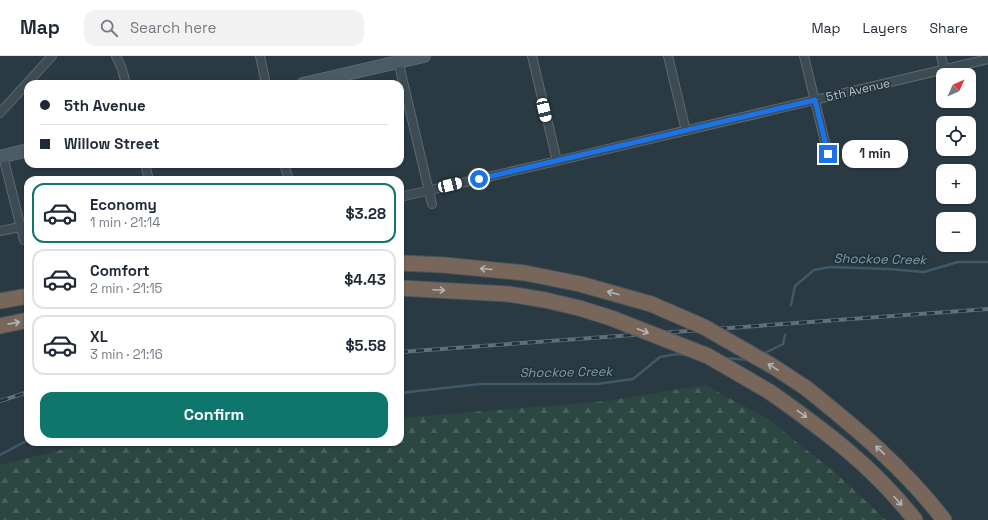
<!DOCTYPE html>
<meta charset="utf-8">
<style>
:root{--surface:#fff;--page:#f2f2f3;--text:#1f2937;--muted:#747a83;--line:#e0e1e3;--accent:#0f766e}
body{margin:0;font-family:"Space Grotesk",sans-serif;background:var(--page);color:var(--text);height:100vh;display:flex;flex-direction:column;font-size:15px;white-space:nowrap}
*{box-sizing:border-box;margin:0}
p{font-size:13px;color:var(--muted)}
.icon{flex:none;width:22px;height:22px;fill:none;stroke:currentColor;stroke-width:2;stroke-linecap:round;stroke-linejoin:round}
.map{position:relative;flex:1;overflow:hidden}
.side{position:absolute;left:24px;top:120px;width:380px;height:270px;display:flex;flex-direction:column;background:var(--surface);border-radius:12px;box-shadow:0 1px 3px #0004}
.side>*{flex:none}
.banner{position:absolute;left:24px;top:24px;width:380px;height:88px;border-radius:12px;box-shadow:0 1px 3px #0004;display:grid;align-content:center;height:88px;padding:0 16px;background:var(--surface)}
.needle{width:26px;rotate:45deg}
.buttons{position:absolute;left:936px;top:12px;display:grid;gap:8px}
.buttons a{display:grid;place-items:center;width:40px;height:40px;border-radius:8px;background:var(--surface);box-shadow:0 1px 3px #0004;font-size:20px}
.end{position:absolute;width:18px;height:18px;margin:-9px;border:5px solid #1a73e8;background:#fff;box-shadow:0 0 0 2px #fff}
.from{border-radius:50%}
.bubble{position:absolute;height:28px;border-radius:12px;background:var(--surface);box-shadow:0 1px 3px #0004;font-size:13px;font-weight:700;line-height:28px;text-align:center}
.car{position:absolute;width:12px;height:24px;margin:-12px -6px;border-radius:5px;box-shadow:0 0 3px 1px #0007;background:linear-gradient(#fff 24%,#345 0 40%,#fff 0 76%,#345 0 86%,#fff 0)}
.banner b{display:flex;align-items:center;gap:14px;height:38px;font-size:15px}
.banner b+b{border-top:1px solid var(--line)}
.banner i{width:10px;height:10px;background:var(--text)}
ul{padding:7px 0 0;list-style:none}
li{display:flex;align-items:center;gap:12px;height:60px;margin:0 8px 6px;padding:0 8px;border:2px solid var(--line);border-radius:12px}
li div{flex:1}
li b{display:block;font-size:15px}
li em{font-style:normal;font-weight:700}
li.on{border-color:var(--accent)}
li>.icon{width:36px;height:36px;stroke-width:1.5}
.button{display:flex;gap:8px;margin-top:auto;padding:8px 16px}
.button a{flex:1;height:46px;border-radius:12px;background:var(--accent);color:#fff;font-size:16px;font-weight:700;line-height:46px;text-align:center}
header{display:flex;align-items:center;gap:24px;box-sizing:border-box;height:56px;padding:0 20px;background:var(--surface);border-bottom:1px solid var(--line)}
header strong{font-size:19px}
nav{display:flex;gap:22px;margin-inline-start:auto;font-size:14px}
.search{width:280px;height:36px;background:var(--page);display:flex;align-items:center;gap:10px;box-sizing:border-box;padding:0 14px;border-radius:12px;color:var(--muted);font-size:15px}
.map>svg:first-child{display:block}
.forest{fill:url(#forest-firs)}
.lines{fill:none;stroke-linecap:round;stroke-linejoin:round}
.stream{stroke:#3e5a69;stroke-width:2.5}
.street-casing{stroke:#5b6870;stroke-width:10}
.secondary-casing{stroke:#5b6870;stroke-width:14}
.highway-casing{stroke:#48555d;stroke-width:17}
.street{stroke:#3d4b52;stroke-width:8}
.secondary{stroke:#4b5b65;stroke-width:12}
.highway{stroke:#78665b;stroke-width:15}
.rail-casing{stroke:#607079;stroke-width:4}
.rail{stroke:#223038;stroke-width:2.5;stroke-dasharray:8;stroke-linecap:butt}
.highway-bridge-casing{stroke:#48555d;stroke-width:17;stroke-linecap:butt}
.highway-bridge{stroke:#78665b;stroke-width:15}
.oneway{stroke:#b0b7bb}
.route{stroke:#1a73e8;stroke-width:5}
.labels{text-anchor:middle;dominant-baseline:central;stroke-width:3;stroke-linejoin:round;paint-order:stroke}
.street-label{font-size:12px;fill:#bac5cc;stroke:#223038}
.water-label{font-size:13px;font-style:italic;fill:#7d9cad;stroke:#223038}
</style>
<header>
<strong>Map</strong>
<div class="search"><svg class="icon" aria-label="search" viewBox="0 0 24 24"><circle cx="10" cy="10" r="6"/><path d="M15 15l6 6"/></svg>Search here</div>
<nav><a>Map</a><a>Layers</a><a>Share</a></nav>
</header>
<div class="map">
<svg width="988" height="464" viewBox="0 0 988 464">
<defs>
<pattern id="forest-firs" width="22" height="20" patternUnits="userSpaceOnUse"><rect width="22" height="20" fill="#2c4642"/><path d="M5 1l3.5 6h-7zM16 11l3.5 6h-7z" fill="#485f5c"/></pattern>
</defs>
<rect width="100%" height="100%" fill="#293a43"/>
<path class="forest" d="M 705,329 L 768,363 L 839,420 L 886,464 L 0,464 L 0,409 L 86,388 L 112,386 L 400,386 L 400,362 L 607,345 Z"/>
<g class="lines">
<path class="stream" d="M 791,249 L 795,230 L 814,214 L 830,211 L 889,213 L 924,216 L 958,206 L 988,206
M 763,298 L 783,288 L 785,279
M 724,302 L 749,304
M 400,337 L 480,328 L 597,328 L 633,323 L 660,301 L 677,298 L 686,299
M 0,399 L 28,384"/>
<defs>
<path id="street" d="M 116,0 L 122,13 L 126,28
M 260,0 L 266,28
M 397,0 L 432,148
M 532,0 L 557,105
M 668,0 L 686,75
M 804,0 L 828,98
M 941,0 L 944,14
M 0,57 L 52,0
M 3,100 L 24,184
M 145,108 L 149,124
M 284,108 L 289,124
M 400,141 L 557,105 L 988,3
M 0,175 L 20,171"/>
<path id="secondary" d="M 303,28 L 424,0
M 0,101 L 28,94"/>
<path id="highway" d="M 400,207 L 444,209 L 525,217 L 580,228 L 651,248
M 400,232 L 508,238 L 545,244 L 579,252
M 0,245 L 28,240
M 0,270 L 28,264
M 806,332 C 856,372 905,413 944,464
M 770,336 C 825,375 873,410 915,464"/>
</defs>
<use href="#street" class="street-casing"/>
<use href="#secondary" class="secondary-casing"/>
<use href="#highway" class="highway-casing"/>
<use href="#street" class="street"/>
<use href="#secondary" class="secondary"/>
<use href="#highway" class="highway"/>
<defs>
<path id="rail" d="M 400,296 L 988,253
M 0,345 L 28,336"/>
</defs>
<use href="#rail" class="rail-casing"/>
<use href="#rail" class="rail"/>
<defs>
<path id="highway-bridge" d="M 651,248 L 704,271 L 774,311 L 806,332
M 579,252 L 611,262 L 708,300 L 770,336"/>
</defs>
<use href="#highway-bridge" class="highway-bridge-casing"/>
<use href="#highway-bridge" class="highway-bridge"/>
</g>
<defs><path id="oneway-shaft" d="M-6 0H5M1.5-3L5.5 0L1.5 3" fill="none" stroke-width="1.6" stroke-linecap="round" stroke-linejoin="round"/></defs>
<g class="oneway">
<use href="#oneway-shaft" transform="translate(486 213) rotate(-175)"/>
<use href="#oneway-shaft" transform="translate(439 234) rotate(3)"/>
<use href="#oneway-shaft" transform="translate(613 237) rotate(-165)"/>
<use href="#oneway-shaft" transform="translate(14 267) rotate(-11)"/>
<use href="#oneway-shaft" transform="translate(643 275) rotate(21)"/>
<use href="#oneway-shaft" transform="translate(773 311) rotate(-148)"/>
<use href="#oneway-shaft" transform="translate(802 358) rotate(36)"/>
<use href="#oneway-shaft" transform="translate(880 394) rotate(-137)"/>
<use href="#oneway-shaft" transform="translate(898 445) rotate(48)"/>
</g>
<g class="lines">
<path class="route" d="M 479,123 L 815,44 L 828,98"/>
</g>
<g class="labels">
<g class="street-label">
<text transform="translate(858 34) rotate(-13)">5th Avenue</text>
</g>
<g class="water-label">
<text transform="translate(880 203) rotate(1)">Shockoe Creek</text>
<text transform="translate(566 316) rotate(-1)">Shockoe Creek</text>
</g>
</g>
</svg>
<div class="buttons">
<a><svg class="needle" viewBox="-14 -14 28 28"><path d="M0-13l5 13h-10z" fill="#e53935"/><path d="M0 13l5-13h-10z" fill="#747a83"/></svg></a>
<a><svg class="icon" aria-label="locate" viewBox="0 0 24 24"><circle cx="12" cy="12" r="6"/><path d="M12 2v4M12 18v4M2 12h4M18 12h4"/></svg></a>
<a>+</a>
<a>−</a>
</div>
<i class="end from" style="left:479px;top:123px"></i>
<i class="end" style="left:828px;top:98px"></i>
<div class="bubble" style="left:842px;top:84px;width:66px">1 min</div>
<i class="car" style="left:544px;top:54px;rotate:167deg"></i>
<i class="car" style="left:450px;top:129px;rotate:77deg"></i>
<div class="banner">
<b><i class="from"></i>5th Avenue</b>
<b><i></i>Willow Street</b>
</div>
<section class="side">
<ul>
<li class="on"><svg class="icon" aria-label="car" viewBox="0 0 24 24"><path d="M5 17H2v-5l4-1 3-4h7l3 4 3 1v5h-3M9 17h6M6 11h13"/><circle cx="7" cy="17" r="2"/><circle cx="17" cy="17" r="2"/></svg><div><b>Economy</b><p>1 min · 21:14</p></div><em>$3.28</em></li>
<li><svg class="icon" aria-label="car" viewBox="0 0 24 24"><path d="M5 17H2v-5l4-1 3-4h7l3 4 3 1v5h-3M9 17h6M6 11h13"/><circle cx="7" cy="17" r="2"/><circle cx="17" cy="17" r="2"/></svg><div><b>Comfort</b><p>2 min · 21:15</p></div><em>$4.43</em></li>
<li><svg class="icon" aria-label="car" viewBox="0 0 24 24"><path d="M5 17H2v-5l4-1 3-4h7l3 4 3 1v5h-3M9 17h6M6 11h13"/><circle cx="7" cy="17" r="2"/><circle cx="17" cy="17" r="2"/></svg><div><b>XL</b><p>3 min · 21:16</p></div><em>$5.58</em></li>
</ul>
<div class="button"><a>Confirm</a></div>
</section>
</div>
